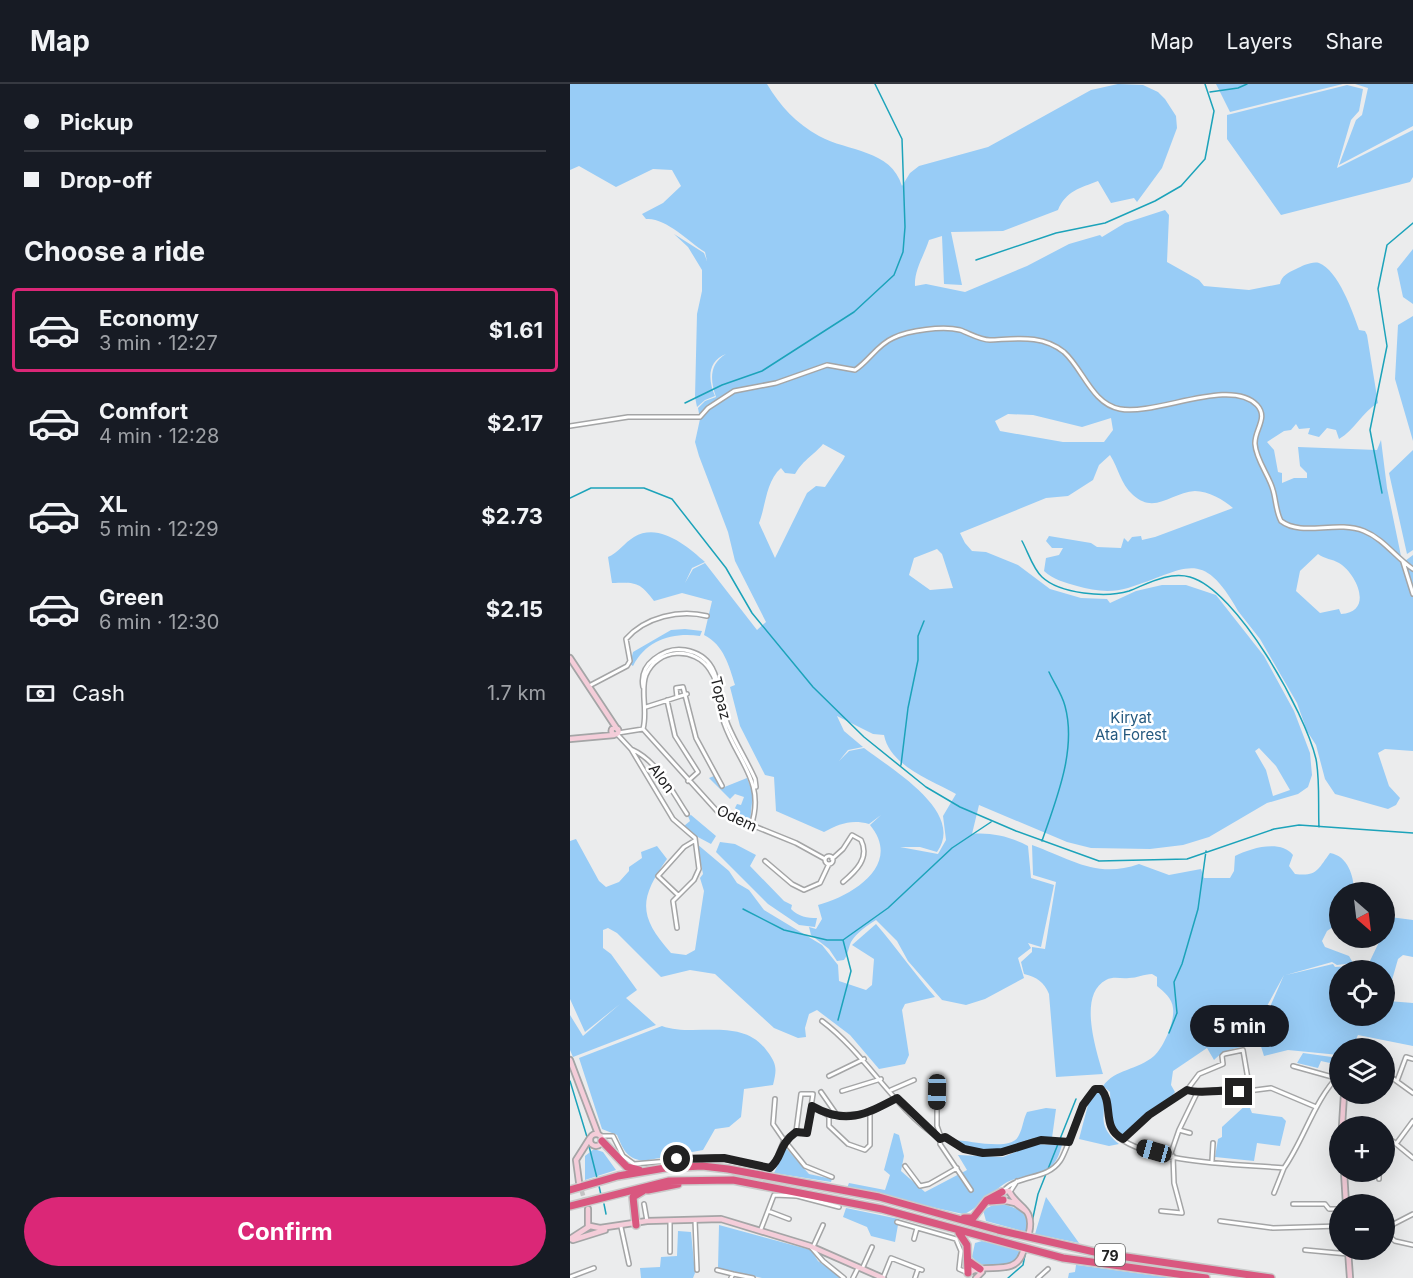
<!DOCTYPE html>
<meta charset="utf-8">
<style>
:root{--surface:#171b24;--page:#242831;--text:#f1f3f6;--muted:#9ea1a6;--line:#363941;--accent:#db2777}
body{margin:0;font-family:Inter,sans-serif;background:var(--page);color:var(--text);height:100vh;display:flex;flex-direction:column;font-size:22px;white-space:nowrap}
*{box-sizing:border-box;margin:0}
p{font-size:20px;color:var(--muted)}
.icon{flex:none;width:33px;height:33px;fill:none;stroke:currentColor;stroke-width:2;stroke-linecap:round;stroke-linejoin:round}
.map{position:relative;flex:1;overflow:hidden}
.side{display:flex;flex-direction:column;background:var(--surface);width:570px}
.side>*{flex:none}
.banner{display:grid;align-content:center;height:132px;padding:0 24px;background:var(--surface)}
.needle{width:39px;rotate:152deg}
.fabs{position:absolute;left:759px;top:798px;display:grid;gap:12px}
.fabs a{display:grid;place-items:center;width:66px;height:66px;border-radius:50%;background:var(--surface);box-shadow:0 6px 24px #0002;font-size:30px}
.end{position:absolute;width:27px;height:27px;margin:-14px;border:8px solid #212122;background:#fff;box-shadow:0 0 0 3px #fff}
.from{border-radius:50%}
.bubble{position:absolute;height:42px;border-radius:21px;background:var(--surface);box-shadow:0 6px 24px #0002;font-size:20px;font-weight:700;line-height:42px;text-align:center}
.car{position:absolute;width:18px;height:36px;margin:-18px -9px;border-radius:8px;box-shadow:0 0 4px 2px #0007;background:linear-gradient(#222 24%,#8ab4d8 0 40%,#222 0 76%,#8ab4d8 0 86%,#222 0)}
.banner b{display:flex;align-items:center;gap:21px;height:57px;font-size:22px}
.banner b+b{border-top:2px solid var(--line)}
.banner i{width:15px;height:15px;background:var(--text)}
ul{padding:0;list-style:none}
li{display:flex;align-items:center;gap:18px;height:84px;margin:0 12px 9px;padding:0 12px;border:3px solid transparent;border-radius:6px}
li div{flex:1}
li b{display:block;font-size:22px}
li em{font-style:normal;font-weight:700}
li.selected{border-color:var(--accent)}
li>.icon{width:54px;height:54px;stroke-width:1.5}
h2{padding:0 24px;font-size:27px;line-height:72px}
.pay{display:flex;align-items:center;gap:15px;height:66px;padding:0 24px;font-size:22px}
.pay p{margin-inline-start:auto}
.action{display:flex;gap:12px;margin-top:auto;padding:12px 24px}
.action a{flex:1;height:69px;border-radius:36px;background:var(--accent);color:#fff;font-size:24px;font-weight:700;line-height:69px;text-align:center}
header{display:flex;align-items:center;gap:36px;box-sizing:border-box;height:84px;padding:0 30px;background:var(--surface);border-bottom:2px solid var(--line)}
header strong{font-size:28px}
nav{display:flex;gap:33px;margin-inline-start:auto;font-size:21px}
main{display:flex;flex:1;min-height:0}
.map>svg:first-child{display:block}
.green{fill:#98ccf6;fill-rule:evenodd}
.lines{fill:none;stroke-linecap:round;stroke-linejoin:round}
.stream{stroke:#1ca3ba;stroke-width:1.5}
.secondary-tunnel{stroke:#c3c3c4;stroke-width:4.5;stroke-dasharray:4.5 2;stroke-linecap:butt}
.street-casing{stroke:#a4a5a6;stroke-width:6}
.secondary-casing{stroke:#a4a5a6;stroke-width:8}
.highway-casing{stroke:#cacaca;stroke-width:10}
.street{stroke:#fff;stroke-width:3}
.secondary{stroke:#f4cdd9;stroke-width:4.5}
.highway{stroke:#d9577f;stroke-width:7}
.route{stroke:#212122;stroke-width:8}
.labels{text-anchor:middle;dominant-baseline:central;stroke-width:5;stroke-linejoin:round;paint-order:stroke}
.shield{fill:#fff;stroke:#646464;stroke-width:1.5}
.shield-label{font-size:14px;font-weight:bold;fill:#212122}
.street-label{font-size:15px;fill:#212122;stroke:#fff}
.park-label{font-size:15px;fill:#24597f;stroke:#fff}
</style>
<header>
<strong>Map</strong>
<nav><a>Map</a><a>Layers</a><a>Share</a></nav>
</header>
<main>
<section class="side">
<div class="banner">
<b><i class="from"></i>Pickup</b>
<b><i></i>Drop-off</b>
</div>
<h2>Choose a ride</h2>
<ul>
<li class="selected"><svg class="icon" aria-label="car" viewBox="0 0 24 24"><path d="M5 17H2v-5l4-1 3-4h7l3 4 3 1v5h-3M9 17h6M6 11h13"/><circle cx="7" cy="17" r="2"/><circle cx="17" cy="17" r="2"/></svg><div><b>Economy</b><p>3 min · 12:27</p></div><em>$1.61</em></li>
<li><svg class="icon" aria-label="car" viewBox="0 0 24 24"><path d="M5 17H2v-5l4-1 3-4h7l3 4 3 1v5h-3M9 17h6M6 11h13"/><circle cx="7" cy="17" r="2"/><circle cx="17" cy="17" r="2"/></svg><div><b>Comfort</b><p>4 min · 12:28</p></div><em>$2.17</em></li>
<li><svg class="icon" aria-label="car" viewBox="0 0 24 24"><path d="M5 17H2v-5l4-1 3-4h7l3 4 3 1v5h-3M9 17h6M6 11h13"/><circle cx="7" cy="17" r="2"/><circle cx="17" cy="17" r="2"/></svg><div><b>XL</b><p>5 min · 12:29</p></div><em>$2.73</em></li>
<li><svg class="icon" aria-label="car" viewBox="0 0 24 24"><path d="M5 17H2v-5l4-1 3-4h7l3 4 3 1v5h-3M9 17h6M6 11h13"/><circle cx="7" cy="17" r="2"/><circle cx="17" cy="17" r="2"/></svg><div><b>Green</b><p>6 min · 12:30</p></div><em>$2.15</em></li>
</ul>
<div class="pay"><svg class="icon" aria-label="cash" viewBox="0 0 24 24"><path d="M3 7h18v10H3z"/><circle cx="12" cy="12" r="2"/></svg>Cash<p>1.7 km</p></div>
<div class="action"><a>Confirm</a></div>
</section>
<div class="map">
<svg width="843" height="1194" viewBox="0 0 843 1194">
<rect width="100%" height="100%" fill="#ebeced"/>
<path class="green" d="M 0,0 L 197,0 C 210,22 226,39 249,52 C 278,68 321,65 332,102 L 340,89 L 349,82 L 418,63 L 521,6 L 548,0 L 573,1 L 588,8 L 595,15 L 606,32 L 607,44 L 592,84 L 567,118 L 564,114 L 541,119 L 528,97 C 510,104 496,107 488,126 L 433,147 L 381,148 L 392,201 L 374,200 L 372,152 L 359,156 C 354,172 344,186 345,202 L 356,200 L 395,208 L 457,182 L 499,160 L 530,151 L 532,153 L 555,139 L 595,126 L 599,131 L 597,178 L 629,196 L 634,202 L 679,206 L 710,200 C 711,192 719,188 726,185 C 732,182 742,177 749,179 C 768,186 783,228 789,246 L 795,247 L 797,251 L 808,319 C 792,328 785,346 769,355 L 766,346 L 757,344 L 749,353 L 738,350 L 740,344 L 729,345 L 726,340 L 721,346 L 714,347 L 697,358 L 704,366 L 708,388 L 712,389 L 712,399 L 724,394 L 737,394 L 737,389 L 730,382 L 728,363 L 807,366 L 811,356 L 817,404 L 831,472 L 835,477 L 843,471 L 843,667 L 815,665 L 808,669 L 819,702 L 830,714 L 826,721 L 818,725 L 765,710 L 755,695 L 746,661 L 737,647 L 727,619 L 690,555 L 668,527 C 631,461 615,487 558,504 C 541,509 524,507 507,502 C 496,499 482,495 474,487 L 476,474 L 489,471 L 493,464 L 482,464 L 476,457 L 479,452 L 521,459 L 527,463 L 551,464 L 554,454 L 558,458 L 562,453 L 571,452 L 572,456 L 585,453 L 663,424 C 654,416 638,407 625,407 C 602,408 585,431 563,411 C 550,399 549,385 540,371 L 529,381 L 523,396 L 498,412 L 476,414 L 390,449 L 395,459 L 402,467 L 416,468 L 448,481 L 480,505 L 511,514 L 537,515 L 540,519 L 566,507 L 592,501 L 616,501 L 646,511 L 694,572 L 724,627 L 740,669 L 742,691 L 738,703 L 728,710 L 697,719 L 639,753 L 613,761 L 580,765 L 521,764 L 497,758 L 409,721 L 402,750 C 420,748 442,753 458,762 L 461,794 L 484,801 L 471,863 L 458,859 L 461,864 L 448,874 L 454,894 L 415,915 L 396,921 L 372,916 L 338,877 L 327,857 L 306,836 C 298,841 286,849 281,858 C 278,865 278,871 274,876 L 267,877 L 259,865 L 241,851 L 239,843 L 246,845 L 252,835 L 248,821 C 282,812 333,781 300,741 L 311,731 L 299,740 C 281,735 269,740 254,748 L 206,727 L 204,693 L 195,691 L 170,642 L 160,603 L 165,601 C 159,582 154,561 134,551 L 142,517 L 112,509 L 84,517 C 70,498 66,498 42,499 L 38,473 C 48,469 54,459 64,453 C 89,438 117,462 135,478 L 122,484 L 115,499 L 123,485 L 135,479 L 187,546 L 196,538 L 165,477 L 158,448 L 129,372 L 125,358 L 130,335 L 128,324 L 135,317 L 146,313 C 140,296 139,280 156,270 C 137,277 138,296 145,312 L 135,316 L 127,323 L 125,313 L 127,230 L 132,207 L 132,186 L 118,163 L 104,150 L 134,169 L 137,177 L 135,168 C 118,157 95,133 76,135 L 72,130 L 93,119 L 111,102 L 102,86 L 83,85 L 46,103 L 9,82 L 0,86 ZM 438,330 L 463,331 L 512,343 L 541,334 L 543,346 L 534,358 L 493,358 L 430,347 L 425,337 ZM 253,360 L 275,372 L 273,376 L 255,403 L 246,402 L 237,409 L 205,474 L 189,439 C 196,421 196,397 211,384 L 215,389 L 225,390 C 235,374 243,372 253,360 ZM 367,465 L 372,470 L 383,504 L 360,506 L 339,491 L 344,474 ZM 748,470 C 755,475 762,475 769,479 C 787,490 804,528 771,530 L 769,525 L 750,529 L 726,507 L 730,487 ZM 267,632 L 303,650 L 314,651 C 320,682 361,696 386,710 L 373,732 L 376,756 L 368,770 L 330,763 L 350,763 L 367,768 C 396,728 321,685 294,664 L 279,667 L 269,677 L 278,666 L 293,663 L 274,647 ZM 689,664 L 706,682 L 720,706 L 703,712 L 696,686 L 685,667 Z
M 646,0 L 773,0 L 660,28 Z
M 785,0 L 843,0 L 843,42 L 769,81 L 786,36 L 792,31 L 798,4 Z
M 777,1 L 793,5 L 789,27 L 781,36 L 767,84 L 843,46 L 843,93 L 840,98 L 711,131 L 657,55 L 657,31 Z
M 843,165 L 843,220 L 833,213 L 827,185 Z
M 843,232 L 843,357 L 825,295 L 828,241 Z
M 843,366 L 843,466 L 837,470 L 819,389 Z
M 115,545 L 132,547 L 130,552 C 103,548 76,556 63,582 L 60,580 L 63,568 L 101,546 Z
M 144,692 L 152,704 L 177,694 L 183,709 L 180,738 L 165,733 L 169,728 L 165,724 L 167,720 L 171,721 L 174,713 L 165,710 L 160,715 L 139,694 Z
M 121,731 L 146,752 L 141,760 L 126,752 L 114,742 L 120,737 L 118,732 Z
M 6,755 L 29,797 L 36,803 L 49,798 L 59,787 L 59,783 L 72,774 L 71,768 L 87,762 L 97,775 C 69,815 68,832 101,869 L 116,871 L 125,866 L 134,807 L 130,794 L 133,790 L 127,760 L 159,787 L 167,799 L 179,806 L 194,826 L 252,861 L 268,881 L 269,897 L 296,906 L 302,901 L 304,875 L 282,861 L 306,840 C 326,863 344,889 365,913 L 335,920 L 332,926 L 339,971 L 335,980 L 309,985 L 280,951 L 247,926 L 239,930 L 235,944 L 236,953 L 228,954 L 204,944 L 145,890 L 120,886 L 91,893 L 47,849 L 38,844 L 33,846 L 33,864 L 41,870 L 67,906 L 56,914 L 86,941 L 3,973 L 0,966 L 0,931 L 13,952 L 50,920 L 15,948 L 0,915 L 0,757 Z
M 150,758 L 165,760 L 186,771 L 180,782 L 214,817 L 222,821 L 221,825 C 229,833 237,834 247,834 L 245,843 L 229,841 L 198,820 L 146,768 Z
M 462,761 C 501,775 527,795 569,780 L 599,791 L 631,785 L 634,794 L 660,794 L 664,787 L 665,772 C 680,764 711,755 723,771 L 719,782 L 725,790 C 747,793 748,785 760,769 C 778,772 784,792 784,808 L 770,808 L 769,839 L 757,847 L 752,857 L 755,863 L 779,872 L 783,879 L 767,881 L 762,878 L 716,891 L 763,880 L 765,883 L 798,881 L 811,854 L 814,854 L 820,833 L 843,836 L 843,873 L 833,871 L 828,875 L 822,896 L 815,897 L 814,886 L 770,886 L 770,932 L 814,932 L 815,902 L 823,903 L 818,917 L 843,919 L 843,962 L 788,951 L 782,964 L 770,964 L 769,971 L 718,966 L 694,972 L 688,953 L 667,950 L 664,931 L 699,925 L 714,891 L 697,922 L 662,929 L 666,953 L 686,954 L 685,961 C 666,964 656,964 644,976 L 637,964 L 603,987 L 601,1001 L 605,1008 L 601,1013 L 574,1031 L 554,1053 C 537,1044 541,1024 540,1008 L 533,1002 C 545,985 568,986 584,972 C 594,963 605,937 603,924 C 602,914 594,908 587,902 L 587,893 L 582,890 C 574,890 567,894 559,894 C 550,895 544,892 536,896 C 507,911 527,968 533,990 L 486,993 L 479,910 C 474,898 467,893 454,890 L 451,878 L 462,868 L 462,863 L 475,865 L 486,798 L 463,791 Z
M 92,942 C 124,954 172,932 197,967 C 207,980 207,985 203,1001 L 174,1005 L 171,1033 L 159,1043 L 145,1045 L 133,1066 L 73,1077 C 56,1074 53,1065 47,1051 L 32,1045 L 9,974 Z
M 733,969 L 769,974 L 769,981 L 751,977 L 748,984 L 727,979 Z
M 525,1009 L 530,1009 C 541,1029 522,1037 549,1060 L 539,1062 L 509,1055 L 519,1017 Z
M 678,1019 L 682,1029 L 712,1033 L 716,1037 L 710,1062 L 687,1059 L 684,1077 L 645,1073 L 648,1055 L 652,1053 L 652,1043 Z
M 476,1024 L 486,1025 L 482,1054 C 464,1050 448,1062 431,1066 C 414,1070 397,1063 381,1056 C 397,1055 442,1069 449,1051 C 453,1043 453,1036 457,1028 Z
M 324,1049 L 329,1051 L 334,1072 L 331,1087 L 355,1108 L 397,1086 L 388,1071 L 433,1073 L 465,1060 L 492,1061 C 489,1071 487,1078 478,1085 C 465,1094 447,1091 434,1100 C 423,1107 404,1128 393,1130 L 277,1104 L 279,1099 L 315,1106 L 320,1091 L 314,1086 Z
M 216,1064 L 239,1090 L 262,1095 L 261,1098 L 204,1089 Z
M 24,1065 L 33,1068 L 46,1086 L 15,1096 L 15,1072 Z
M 476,1113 L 509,1159 L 465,1150 Z
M 427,1119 C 444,1123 461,1126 456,1148 L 416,1137 L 413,1126 Z
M 276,1124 L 329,1135 L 325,1158 L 301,1152 L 297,1143 L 273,1133 Z
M 149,1141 L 241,1166 L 248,1177 L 272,1194 L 192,1194 L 148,1184 Z
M 108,1147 L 121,1148 L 125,1189 L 123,1194 L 71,1194 L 70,1184 L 90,1183 L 91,1173 L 107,1172 Z
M 412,1157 L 451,1166 L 450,1172 L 436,1182 L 409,1180 L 402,1173 L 405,1159 Z
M 506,1181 L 507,1181 L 603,1194 L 498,1194 L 499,1189 L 505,1188 Z"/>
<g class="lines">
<path class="stream" d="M 640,8 L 668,4 L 677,0
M 406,176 L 486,149 L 535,139 L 585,117 L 611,102 L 635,75 L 644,27 L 635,0
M 115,319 L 152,301 L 192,287 L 284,228 L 324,191 L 333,168 L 335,143 L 332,55 L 305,0
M 812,409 L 800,346 L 817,262 L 808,205 L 817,161 L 843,139
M 0,414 L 21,404 L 74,404 L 102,415 L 156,484 L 182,529 L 243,603 L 294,653 L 356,703 L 390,723 L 446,747 L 529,777 L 617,775 L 704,745 L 729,741 L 843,749
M 452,457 C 458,468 463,485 472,493 C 490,510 536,514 559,507 C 577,500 599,487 620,493 C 667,506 735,628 746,675 C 750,696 748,721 749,743
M 331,681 L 338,624 L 348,576 L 348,552 L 354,537
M 472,757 C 486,716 507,666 495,622 C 492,610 484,599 479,588
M 173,825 L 214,846 L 257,856 L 273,856 L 318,824 L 382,764 L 421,738
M 268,936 L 281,887 L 273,856
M 599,949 L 607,929 L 604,898 L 612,880 L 628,825 L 636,767
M 0,997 L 17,1053
M 18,1058 L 27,1094
M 29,1102 L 31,1111
M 34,1120 L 36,1130
M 462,1138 L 468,1110 L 506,1015
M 438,1194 L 453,1181 L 456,1166"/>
<path class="secondary-tunnel" d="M 10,1101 L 15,1118"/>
<defs>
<path id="street" d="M 0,342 L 58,333 L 130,333 L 138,324 L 164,307 L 206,299 L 257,281 L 285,286 C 299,277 307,261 323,254 C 339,246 373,242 390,246 C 399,249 410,256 420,256 C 446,255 472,250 494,268 C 513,285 522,320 550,325 C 586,332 660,293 687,321 C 699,334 684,346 685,360 C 686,376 699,391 703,406 C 706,416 706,428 711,437 C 732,453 766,436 794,447 C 814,455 826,474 843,485
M 833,478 L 843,510
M 19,602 L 57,582 L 60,577 L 56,555 C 75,533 110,525 137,532
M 73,603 C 71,592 75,582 84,575 C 93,568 104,564 115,566 C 155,573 146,613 158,641 C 166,660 177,677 185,695 L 186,703
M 107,613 L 106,604 L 113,603 L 126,654 L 152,702
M 97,616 L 105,652 L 128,688 L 118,697
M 76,623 L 117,610
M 73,645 C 78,626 70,607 76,591 C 87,564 125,562 140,586 C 151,601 147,622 154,639 C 167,677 196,698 181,742
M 73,645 L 147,727 L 226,759 L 255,775
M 48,649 L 73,645
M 47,650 L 61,665 L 103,735 L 125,754 L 129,785 L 124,796 L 103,817 L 107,844
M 61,665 C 88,677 101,706 117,730
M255 776a4 4 0 1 1 8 0a4 4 0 1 1-8 0Z
M 262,775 L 273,765 L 282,751 L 291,756 C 300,774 286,787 273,798
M 195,777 L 222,800 L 234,806 L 250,799 L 259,780
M 108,811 L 88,792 L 114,763 L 124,757
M 252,937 C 296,970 324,1025 369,1054
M 787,964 L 788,963
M 723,982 L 766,994
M 814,988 L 843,1009
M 259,992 L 294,975
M 827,997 L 836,973 L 843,975
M 321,1006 L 344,996
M 617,1006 L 629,990 L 653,980 L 652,972 L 654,970 L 673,966 L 680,1007
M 272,1007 L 311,995
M 251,1008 L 267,1031
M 367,1008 L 367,1042 L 371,1053
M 231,1010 L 243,1010 L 237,1049 L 226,1048 Z
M 205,1015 L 203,1040 L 214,1056 L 235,1082 L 262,1093
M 242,1022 L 259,1032
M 300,1029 L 300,1061 L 295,1066 L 278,1060 L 259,1042 L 259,1032 L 300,1029 L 327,1014
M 772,1038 L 792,1042
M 609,1046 L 627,1009
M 814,1050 L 843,1074
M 31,1052 L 43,1052 L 53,1072 L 64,1080 L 145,1073 L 195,1084 L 204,1081 L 214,1056 L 226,1048
M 553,1055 L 579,1031 L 617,1006 L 627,1009 L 654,1005 L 670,1008 L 701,1004 L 746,1023
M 826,1060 L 843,1037
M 600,1072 L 609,1046 L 620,1049
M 642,1077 L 643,1059
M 335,1082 L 350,1102 L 359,1100 L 387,1084
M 809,1088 L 809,1095
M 401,1106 L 370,1060 L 371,1053 L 377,1053 L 394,1065 L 413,1069 L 431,1068 L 464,1057 L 499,1058
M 434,1106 C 450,1090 477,1096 490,1077 C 501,1061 511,1008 528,1004 C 544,1014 532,1040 548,1053 C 583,1080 670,1080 714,1084 C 735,1054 744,1016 770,990
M 440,1108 L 447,1097
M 704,1109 L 714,1084
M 74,1120 L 77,1137
M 723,1120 L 755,1120 L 759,1125 L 770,1125
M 198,1127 L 219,1135
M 591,1127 L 612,1129 L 604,1099 L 603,1072
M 125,1136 L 127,1186
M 100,1137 L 100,1168
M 650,1137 L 703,1144 L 770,1142
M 327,1138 L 386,1155 L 391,1167 L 389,1185 L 396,1188
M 51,1143 L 59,1180
M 191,1145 L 204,1111 L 227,1112 L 269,1123
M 814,1145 L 843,1130
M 814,1148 L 825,1157 L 843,1161
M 344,1155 L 347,1144
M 241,1163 L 253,1177 L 274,1194
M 243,1163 L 253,1141
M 735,1166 L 778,1170
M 292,1185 L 302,1163
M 147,1186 L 163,1190 L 161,1194
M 163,1190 L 183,1194
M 0,1193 L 24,1184
M 283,1194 L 288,1184
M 313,1194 L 321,1174 L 352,1186
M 345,1194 L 348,1185
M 468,1194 L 478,1185"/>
<path id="secondary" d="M 0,574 L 47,645
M41.5 647a3.5 3.5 0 1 1 7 0a3.5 3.5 0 1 1-7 0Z
M 0,655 L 44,651
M 0,976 L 28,1050
M 772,1042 L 774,1010
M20 1056a6 6 0 1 1 12 0a6 6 0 1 1-12 0Z
M 774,1088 L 776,1120
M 9,1098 L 6,1076 L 20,1054
M 431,1108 L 439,1107 C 447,1124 465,1123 459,1149
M 432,1116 L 445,1119 L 456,1127
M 18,1125 L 18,1143
M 0,1155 L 20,1142 L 30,1144 L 77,1137 L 151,1135 L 240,1162 L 313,1194
M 3,1156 L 35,1146
M 778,1166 L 780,1194
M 398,1189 C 416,1177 445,1194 453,1168
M 406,1194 L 412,1188"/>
<path id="highway" d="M 32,1057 L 57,1083 L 69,1086
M 0,1106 L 48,1092 L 95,1084 L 132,1082 L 158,1085 L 309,1113 L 428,1146 L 529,1169 L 701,1194
M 78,1106 L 108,1100
M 420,1117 L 433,1116
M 0,1122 L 99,1097 L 163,1096 L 312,1125 L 493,1174 L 636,1194
M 394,1134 L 403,1134 L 417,1116 L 432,1108
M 66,1141 L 63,1113 L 73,1107
M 389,1149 L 397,1161 L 398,1189
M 400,1178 L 410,1185"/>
</defs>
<use href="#street" class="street-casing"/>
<use href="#secondary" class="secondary-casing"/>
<use href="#highway" class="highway-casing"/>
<use href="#street" class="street"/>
<use href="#secondary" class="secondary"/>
<use href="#highway" class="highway"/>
</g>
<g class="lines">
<path class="route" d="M 107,1075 L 154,1074 L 200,1084 C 214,1072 207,1062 226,1048 L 237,1049 L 242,1022 C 275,1041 295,1031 327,1014 L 370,1055 L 375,1053 L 394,1065 L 413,1069 L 432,1068 L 471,1056 L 499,1058 L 513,1021 L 525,1005 L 531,1005 C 544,1020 531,1044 553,1055 L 579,1031 L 617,1006 C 633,1011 649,1004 669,1008"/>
</g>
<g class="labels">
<rect class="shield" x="525" y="1160" width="30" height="22" rx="4.5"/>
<g class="shield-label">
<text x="540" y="1171">79</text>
</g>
<g class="street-label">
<text transform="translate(151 614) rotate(76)">Topaz</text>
<text transform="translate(92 694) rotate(53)">Alon</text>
<text transform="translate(167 734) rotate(25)">Odem</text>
</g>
<g class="park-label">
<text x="561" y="633">Kiryat<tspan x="561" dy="17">Ata Forest</tspan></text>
</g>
</g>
</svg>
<div class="fabs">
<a><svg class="needle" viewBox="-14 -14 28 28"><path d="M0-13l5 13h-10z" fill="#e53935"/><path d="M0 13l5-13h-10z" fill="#9ea1a6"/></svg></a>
<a><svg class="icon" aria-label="locate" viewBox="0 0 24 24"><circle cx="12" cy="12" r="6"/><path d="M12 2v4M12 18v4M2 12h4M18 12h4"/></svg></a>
<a><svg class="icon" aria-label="layers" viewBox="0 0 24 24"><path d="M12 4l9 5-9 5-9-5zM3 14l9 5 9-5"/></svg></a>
<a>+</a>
<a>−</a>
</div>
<i class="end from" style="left:107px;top:1075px"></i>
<i class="end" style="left:669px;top:1008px"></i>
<div class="bubble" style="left:620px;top:921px;width:99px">5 min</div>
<i class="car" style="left:367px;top:1008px;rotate:181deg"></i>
<i class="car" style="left:584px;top:1067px;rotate:286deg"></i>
</div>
</main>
